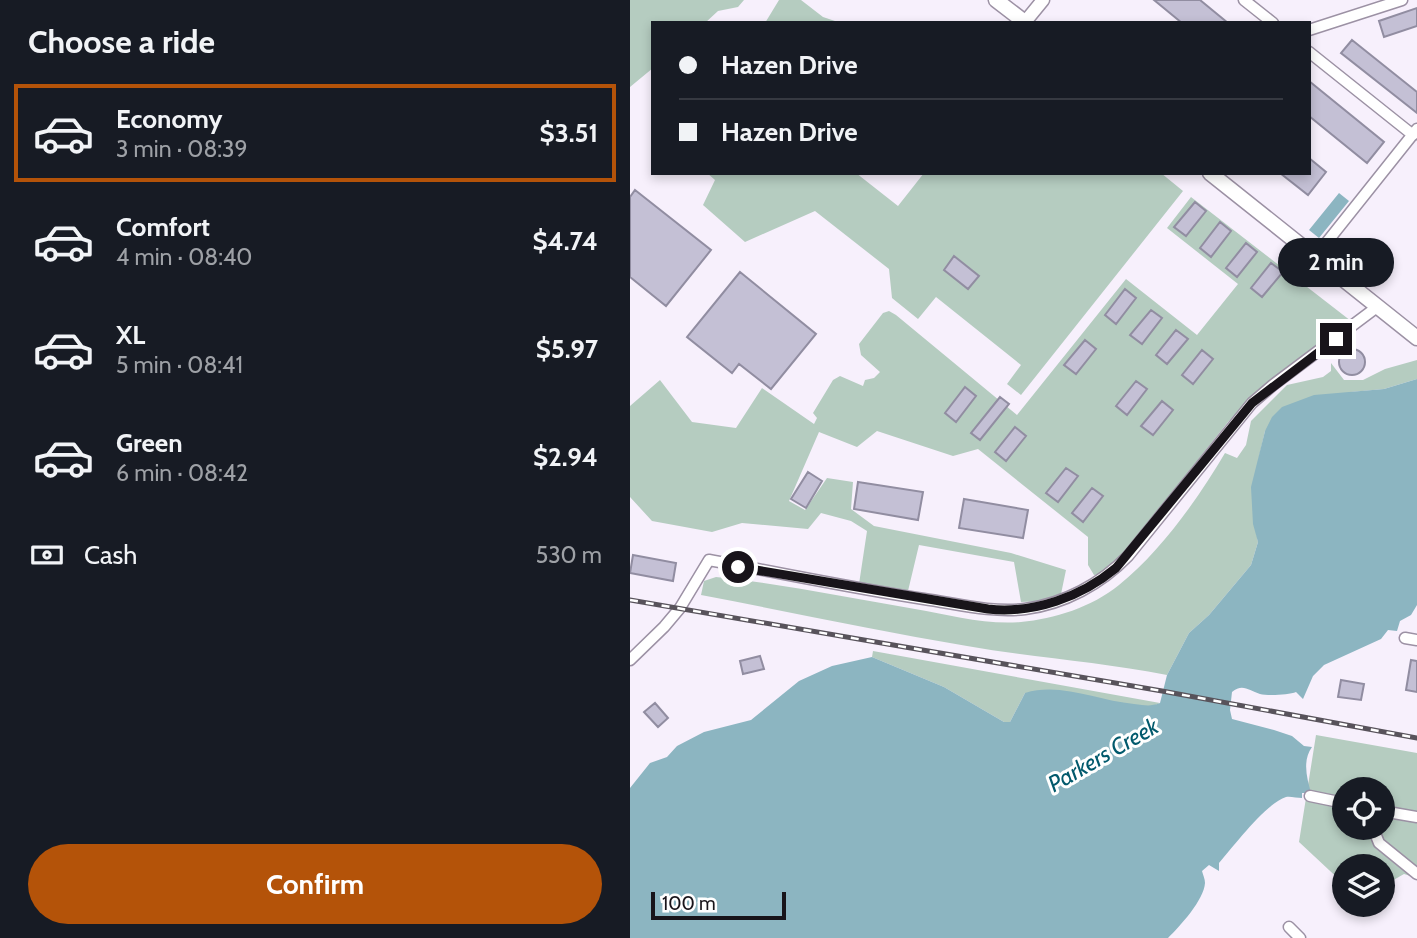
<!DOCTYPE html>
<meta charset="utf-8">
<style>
:root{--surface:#171b24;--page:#242831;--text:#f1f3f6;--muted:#9ea1a6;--line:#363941;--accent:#b45309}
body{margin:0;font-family:Cabin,sans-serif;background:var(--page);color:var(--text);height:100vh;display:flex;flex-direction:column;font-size:26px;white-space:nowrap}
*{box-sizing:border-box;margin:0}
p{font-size:23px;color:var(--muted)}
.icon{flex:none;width:38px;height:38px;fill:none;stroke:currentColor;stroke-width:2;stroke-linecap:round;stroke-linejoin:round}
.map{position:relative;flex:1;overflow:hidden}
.sheet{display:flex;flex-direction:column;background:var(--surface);width:630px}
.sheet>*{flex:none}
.hud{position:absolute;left:21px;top:21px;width:660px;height:154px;border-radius:0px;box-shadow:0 4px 10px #0003;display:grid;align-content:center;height:154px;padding:0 28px;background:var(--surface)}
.buttons{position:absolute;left:702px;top:777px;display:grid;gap:14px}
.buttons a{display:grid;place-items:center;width:63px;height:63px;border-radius:50%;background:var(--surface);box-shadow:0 4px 10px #0003;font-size:35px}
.scale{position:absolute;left:21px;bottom:18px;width:135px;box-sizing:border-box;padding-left:7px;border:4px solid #18141a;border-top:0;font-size:19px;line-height:24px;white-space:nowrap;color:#18141a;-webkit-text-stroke:5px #fff;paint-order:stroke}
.end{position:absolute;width:32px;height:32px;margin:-16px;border:9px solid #18141a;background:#fff;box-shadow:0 0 0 4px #fff}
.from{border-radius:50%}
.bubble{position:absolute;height:49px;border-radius:24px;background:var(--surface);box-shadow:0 4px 10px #0003;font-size:23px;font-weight:800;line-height:49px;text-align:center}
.hud b{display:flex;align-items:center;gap:24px;height:66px;font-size:26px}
.hud b+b{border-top:2px solid var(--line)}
.hud i{width:18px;height:18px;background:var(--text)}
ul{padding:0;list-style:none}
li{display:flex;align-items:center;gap:21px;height:98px;margin:0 14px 10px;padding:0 14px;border:4px solid transparent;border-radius:0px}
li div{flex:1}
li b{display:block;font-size:26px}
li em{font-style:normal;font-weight:800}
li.active{border-color:var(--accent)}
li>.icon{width:63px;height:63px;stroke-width:1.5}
h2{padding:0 28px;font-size:32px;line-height:84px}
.pay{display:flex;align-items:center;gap:18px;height:77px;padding:0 28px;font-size:26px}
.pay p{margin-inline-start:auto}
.primary-button{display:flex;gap:14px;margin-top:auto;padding:14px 28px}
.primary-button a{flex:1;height:80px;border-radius:42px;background:var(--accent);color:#fff;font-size:28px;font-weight:800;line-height:80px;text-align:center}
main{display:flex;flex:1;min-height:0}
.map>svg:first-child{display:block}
.green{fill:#b5ccc0;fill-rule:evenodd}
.water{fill:#8cb5c1}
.building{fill:#c4c0d5;stroke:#918da1;stroke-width:2}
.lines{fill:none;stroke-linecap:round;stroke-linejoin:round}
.minor-casing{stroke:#9c91a4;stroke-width:13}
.tertiary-casing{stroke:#9c91a4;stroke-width:15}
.secondary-casing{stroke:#9c91a4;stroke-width:17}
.minor{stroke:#fff;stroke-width:10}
.tertiary{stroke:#fff;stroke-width:12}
.secondary{stroke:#fff;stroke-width:14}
.rail-casing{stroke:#58535b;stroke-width:5}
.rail{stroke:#fff;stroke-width:2.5;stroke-dasharray:8;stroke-linecap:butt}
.route{stroke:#18141a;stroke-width:9}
.labels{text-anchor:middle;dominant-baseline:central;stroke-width:6;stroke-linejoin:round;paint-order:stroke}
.water-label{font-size:23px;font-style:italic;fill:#01596c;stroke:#fff}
</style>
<main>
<section class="sheet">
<h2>Choose a ride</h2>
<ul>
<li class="active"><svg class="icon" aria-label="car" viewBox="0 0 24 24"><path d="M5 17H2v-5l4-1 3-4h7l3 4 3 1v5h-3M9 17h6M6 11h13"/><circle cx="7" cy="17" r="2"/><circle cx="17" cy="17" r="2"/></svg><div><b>Economy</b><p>3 min · 08:39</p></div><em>$3.51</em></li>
<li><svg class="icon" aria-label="car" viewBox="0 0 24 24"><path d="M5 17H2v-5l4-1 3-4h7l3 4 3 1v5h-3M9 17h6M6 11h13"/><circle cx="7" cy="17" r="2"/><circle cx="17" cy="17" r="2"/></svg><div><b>Comfort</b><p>4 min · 08:40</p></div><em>$4.74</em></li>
<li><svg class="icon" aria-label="car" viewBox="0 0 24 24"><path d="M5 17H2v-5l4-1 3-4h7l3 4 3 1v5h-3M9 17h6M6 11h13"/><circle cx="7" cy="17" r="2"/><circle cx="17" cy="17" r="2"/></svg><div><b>XL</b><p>5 min · 08:41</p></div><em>$5.97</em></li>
<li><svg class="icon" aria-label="car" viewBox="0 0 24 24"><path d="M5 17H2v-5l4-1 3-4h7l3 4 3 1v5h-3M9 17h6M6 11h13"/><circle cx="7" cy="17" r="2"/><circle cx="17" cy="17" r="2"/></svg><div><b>Green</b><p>6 min · 08:42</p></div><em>$2.94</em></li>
</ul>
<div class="pay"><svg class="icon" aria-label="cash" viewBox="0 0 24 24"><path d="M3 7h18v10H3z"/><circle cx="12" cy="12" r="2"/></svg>Cash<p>530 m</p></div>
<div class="primary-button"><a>Confirm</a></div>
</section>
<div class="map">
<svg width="787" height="938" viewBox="0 0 787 938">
<rect width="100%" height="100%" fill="#f7f0fc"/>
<path class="green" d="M 0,0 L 114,0 L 108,7 L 88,11 L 75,23 L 23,23 L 23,68 L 0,87 Z
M 149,0 L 171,0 L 193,17 L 211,23 L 135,23 Z
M 77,173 L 226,173 L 268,206 L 294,173 L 531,173 L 553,191 L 391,395 L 377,384 L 391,365 L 306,297 L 288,319 L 262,298 L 259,269 L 185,211 L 115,242 L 73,205 L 85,180 Z
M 561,197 L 721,321 L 640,382 L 598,422 L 490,558 L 474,574 L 464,575 L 458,565 L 458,537 L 348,449 L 323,456 L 247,431 L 227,447 L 189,432 L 159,501 L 175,510 L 197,478 L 223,482 L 221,509 L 244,526 L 381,553 L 436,570 L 431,594 L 412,601 L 391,602 L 384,562 L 289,545 L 278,591 L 229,584 L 237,531 L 221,521 L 191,513 L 178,529 L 112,523 L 82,532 L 22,521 L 0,497 L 0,406 L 30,380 L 62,422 L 106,428 L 132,388 L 184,424 L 187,418 L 183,413 L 203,380 L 210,376 L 233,386 L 235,380 L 244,378 L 250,372 L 231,355 L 229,344 L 253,313 L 259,311 L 266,315 L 387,415 L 496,279 L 567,335 L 608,284 L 537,228 Z
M 787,360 L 787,379 L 754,389 L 721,392 L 635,431 L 629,457 L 623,514 L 628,542 L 621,565 L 579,615 L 559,633 L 537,675 C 471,662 404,658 337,646 C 248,631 160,612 71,595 L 74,581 L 86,577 C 153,584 219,598 285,609 C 319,615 356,625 391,622 C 424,619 462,607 489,585 C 530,552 568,499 595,453 L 607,458 L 616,445 L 621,421 L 657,385 L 693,377 L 701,371 L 701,363 L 714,380 L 733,380 L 755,369 Z
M 243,651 L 530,703 L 519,708 L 395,693 L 380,722 L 374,722 L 314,687 L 242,657 Z
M 686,735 L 787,753 L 787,878 L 774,874 L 753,886 L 752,866 L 714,866 L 714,884 L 669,842 ZM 714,789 L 752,789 L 752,828 L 714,828 Z"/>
<path class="water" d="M 709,193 L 719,201 L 689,238 L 679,230 Z
M 787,379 L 787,605 L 781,615 L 770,621 L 767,631 L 758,630 L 751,639 L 694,665 L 683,676 L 673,699 L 666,692 C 659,695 637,696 630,694 C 619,691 613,683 602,692 L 600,710 L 602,719 L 644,730 L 662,736 L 674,746 L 682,747 C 672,761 677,778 681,793 L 672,793 L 672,798 C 667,798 660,796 656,797 C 636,803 603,847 589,863 L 589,871 L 579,865 L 572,871 C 573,875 575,879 575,883 C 574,900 550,926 538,938 L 0,938 L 0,788 L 20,763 L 37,757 L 47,746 L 74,732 L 121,720 L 169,681 L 202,666 L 242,657 L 314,687 L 374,722 L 380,722 L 395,693 C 431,682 468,701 504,704 C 515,705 519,707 530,703 L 537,675 L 559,633 L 579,615 L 621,565 L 628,542 L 623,524 L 621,487 L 635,431 L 642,417 L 652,407 L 684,395 L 754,389 Z"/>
<path class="building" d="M 524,0 L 570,0 L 598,23 L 552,23 Z
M 787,8 L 787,26 L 754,37 L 749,21 Z
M 722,40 L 787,92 L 787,113 L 711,53 Z
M 679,81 L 754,142 L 737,163 L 679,116 Z
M 679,158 L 696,172 L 678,195 L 650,173 L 679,173 Z
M 5,190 L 81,250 L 36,306 L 0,277 L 0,197 Z
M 565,202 L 576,211 L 556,236 L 544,227 Z
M 590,222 L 601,231 L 581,257 L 570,248 Z
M 616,243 L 627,252 L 607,277 L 596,268 Z
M 324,256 L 349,276 L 338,289 L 314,270 Z
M 641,263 L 653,272 L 632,297 L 621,288 Z
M 110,272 L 186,334 L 141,389 L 109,364 L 102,373 L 57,337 Z
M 495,289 L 506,298 L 486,324 L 475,315 Z
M 521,310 L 532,318 L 512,344 L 500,335 Z
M 546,330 L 558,339 L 537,364 L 526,355 Z
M 455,340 L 466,349 L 446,374 L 434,365 Z
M709 362a13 13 0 1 1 26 0a13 13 0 1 1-26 0Z
M 572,350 L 583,359 L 563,384 L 552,375 Z
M 506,381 L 517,389 L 497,415 L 486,406 Z
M 335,387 L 346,396 L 326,422 L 315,413 Z
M 370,397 L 379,404 L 350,440 L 341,433 Z
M 532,401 L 543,410 L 523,435 L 511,426 Z
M 385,427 L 396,436 L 376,461 L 365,452 Z
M 436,468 L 448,476 L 428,502 L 416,493 Z
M 178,472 L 192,481 L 176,508 L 161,499 Z
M 228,482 L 293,492 L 288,520 L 224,509 Z
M 462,488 L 473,496 L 453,522 L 442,513 Z
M 334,499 L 398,510 L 393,538 L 329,528 Z
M 3,555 L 46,563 L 43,581 L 0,573 Z
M 130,656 L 134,669 L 113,674 L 110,661 Z
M 781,660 L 787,661 L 787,692 L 776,690 Z
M 711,680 L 734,684 L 731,700 L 708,697 Z
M 25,703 L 38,718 L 28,727 L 14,712 Z"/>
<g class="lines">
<defs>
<path id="minor" d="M 614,0 L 643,23
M 679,30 L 772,0
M 679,52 L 783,135
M 685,257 L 787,129
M 775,638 L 787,640
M 0,660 L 34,627 L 50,608 L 79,560 C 151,573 222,588 294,599 C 328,604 362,613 395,609 C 434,604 471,584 498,556 L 622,403 L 643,385 L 747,307
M 680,796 L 714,803
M 752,811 L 787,817
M 743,828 L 749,843 L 787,874
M 659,927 L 670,938"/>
<path id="tertiary" d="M 395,22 L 413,0"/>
<path id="secondary" d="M 366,0 L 396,23
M 580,173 L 787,338"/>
</defs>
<use href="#minor" class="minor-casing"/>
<use href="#tertiary" class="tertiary-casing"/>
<use href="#secondary" class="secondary-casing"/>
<use href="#minor" class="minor"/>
<use href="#tertiary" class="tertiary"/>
<use href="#secondary" class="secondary"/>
<defs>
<path id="rail" d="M 0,600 L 532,691 L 787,738"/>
</defs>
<use href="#rail" class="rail-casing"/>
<use href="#rail" class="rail"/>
</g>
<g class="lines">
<path class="route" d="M 108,567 L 358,609 C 404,614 451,597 486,568 L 622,403 L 706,339"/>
</g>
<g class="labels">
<g class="water-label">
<text transform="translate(473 755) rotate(-30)">Parkers Creek</text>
</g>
</g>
</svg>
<div class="buttons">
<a><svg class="icon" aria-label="locate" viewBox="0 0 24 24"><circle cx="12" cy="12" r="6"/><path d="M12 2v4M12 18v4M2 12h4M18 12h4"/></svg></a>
<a><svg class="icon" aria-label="layers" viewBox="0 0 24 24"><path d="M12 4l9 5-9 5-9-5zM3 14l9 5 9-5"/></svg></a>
</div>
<div class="scale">100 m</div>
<i class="end from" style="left:108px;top:567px"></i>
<i class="end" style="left:706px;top:339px"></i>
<div class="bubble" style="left:648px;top:238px;width:116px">2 min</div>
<div class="hud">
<b><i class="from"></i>Hazen Drive</b>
<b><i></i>Hazen Drive</b>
</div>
</div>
</main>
